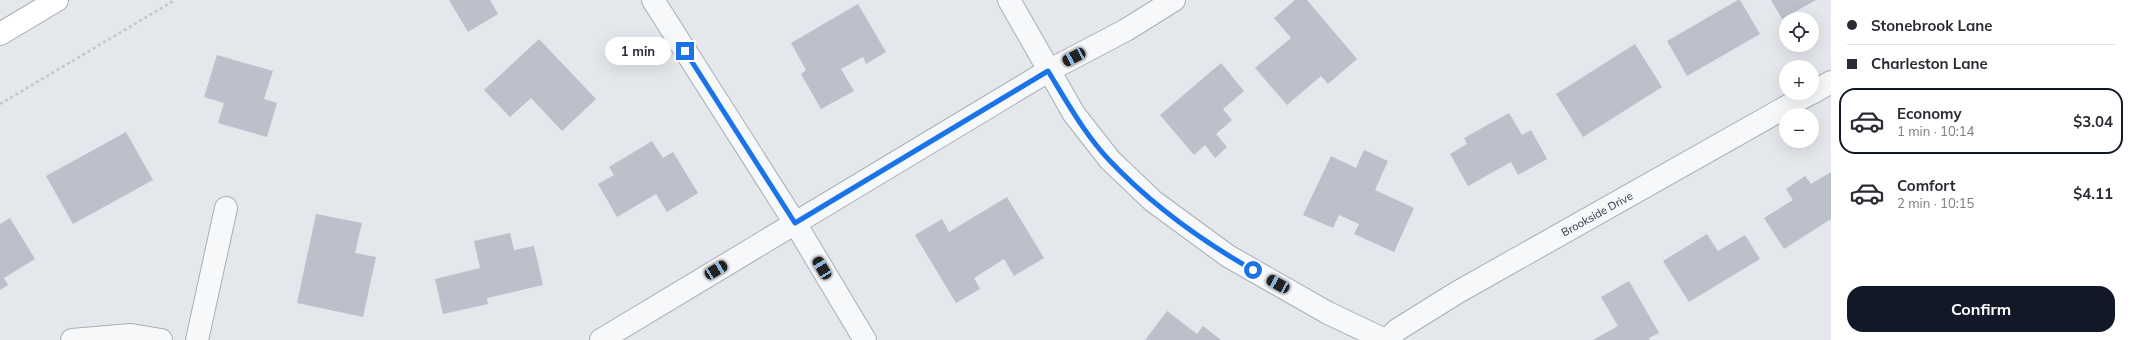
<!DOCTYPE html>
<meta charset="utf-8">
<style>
:root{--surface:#fff;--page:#f7f7f7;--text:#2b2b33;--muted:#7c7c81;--line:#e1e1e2;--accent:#111827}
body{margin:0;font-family:Mulish,sans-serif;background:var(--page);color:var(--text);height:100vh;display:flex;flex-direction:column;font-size:15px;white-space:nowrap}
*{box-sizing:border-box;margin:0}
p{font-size:13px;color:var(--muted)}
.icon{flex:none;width:22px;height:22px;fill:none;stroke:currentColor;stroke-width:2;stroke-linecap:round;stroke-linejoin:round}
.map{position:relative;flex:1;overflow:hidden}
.drawer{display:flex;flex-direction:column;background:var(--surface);width:300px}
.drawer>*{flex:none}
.guide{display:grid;align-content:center;height:88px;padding:0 16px;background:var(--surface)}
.buttons{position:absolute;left:1779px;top:12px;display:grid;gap:8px}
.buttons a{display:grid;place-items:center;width:40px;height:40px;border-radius:50%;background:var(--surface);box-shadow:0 4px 16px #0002;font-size:20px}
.end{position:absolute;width:18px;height:18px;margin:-9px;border:5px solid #1a73e8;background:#fff;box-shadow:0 0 0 2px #fff}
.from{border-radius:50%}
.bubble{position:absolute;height:28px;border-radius:14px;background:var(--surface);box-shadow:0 4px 16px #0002;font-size:13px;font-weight:700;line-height:28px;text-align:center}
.car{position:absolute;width:12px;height:24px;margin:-12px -6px;border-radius:5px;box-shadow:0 0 3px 1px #0007;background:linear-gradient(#222 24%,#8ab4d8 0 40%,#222 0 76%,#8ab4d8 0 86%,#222 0)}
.guide b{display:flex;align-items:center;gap:14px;height:38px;font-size:15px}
.guide b+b{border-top:1px solid var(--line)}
.guide i{width:10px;height:10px;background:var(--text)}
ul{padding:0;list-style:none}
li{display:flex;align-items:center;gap:12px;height:66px;margin:0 8px 6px;padding:0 8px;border:2px solid transparent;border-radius:16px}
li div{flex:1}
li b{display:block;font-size:15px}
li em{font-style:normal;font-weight:700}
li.current{border-color:var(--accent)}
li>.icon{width:36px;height:36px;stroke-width:1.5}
.action{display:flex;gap:8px;margin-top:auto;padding:8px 16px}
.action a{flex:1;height:46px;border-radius:16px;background:var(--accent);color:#fff;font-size:16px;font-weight:700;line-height:46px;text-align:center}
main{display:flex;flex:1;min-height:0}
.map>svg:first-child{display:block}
.building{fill:#bbc0ca}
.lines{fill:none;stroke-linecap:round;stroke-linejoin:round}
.minor-casing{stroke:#a9aeb7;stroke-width:24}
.tertiary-casing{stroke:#a9aeb7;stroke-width:24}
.primary-casing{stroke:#a3abb8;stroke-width:24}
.path{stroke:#c2c5cb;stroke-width:2.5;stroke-dasharray:3 3;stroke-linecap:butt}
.minor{stroke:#f7f8fa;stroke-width:22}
.tertiary{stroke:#f7f8fa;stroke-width:22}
.primary{stroke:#fff;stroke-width:22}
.route{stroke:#1a73e8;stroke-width:5}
.labels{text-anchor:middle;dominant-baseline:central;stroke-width:3.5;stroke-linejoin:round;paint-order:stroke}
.street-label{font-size:11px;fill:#2b3445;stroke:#f4f6f9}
</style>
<main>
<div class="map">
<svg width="1831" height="340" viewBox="0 0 1831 340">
<rect width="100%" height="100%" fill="#e4e7ec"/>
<path class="building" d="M 449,0 L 490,0 L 498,14 L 468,32 Z
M 1295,0 L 1307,0 L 1357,59 L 1328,84 L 1321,76 L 1287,105 L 1255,68 L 1291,38 L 1274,18 Z
M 1738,0 L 1740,0 L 1760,34 L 1687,76 L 1667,41 Z
M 1771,0 L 1816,0 L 1782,19 Z
M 858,4 L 886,52 L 866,64 L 863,57 L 841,69 L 854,91 L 821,109 L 801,74 L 806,70 L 791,43 Z
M 539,39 L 596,99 L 562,131 L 531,98 L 510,117 L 484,90 Z
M 1635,44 L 1662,87 L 1583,137 L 1556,94 Z
M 217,55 L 273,71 L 264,99 L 277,103 L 267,137 L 218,123 L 224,103 L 204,97 Z
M 1221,63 L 1244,91 L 1223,109 L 1232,120 L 1216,134 L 1227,147 L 1215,158 L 1205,145 L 1194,155 L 1160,115 Z
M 1509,113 L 1522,135 L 1531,130 L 1547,159 L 1518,175 L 1511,162 L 1468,186 L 1450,154 L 1467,144 L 1464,138 Z
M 126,132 L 153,180 L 73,224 L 46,176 Z
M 652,141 L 663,158 L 673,152 L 698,193 L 667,212 L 656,194 L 617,217 L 598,184 L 614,175 L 609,167 Z
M 1364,150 L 1388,161 L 1375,190 L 1414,208 L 1394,252 L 1354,234 L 1359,224 L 1339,215 L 1333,228 L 1303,215 L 1331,156 L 1356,168 Z
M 1831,172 L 1831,219 L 1784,249 L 1764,218 L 1793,200 L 1786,189 L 1805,176 L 1811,184 Z
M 1007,197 L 1044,258 L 1014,276 L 1004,259 L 974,278 L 980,289 L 956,303 L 915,235 L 942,219 L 949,232 Z
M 316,214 L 362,223 L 355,253 L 376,257 L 363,317 L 297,303 Z
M 10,218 L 35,259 L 4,278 L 8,285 L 0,290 L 0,224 Z
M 510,233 L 514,250 L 534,246 L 543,285 L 487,298 L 488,304 L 443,314 L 435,279 L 480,268 L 474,241 Z
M 1707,234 L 1718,251 L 1745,235 L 1760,259 L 1689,302 L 1663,261 Z
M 1629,281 L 1659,333 L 1649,338 L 1650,340 L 1593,340 L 1618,326 L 1601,297 Z
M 1167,311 L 1197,334 L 1203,326 L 1221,340 L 1145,340 Z"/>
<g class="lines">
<defs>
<path id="minor" d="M 653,0 L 795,223 L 865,340
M 1812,93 L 1831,82
M 72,340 L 131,335 L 161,340
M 197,340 L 226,208
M 601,340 L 1048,71 L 1126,30 L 1174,0
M 1387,340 L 1397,330 L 1458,292 L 1811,93"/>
<path id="tertiary" d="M 1009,0 L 1074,114 L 1110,160 L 1153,201 L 1228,256 L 1328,313 L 1385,340"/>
<path id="primary" d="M 0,34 L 57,0"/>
</defs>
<use href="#minor" class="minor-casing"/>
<use href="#tertiary" class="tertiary-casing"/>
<use href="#primary" class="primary-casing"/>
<path class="path" d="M 0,104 L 175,0"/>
<use href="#minor" class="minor"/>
<use href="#tertiary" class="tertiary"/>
<use href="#primary" class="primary"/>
</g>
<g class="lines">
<path class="route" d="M 685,51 L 795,223 L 1048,71 C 1067,102 1085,135 1110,161 C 1151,204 1202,241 1253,270"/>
</g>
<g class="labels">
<g class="street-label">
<text transform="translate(1597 214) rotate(-29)">Brookside Drive</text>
</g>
</g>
</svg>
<div class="buttons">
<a><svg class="icon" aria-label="locate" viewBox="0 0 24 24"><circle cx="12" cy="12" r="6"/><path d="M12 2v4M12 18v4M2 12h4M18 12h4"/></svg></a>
<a>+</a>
<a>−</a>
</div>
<i class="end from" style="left:1253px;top:270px"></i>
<i class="end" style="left:685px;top:51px"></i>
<div class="bubble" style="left:605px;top:37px;width:66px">1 min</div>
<i class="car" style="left:1074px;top:57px;rotate:242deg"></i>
<i class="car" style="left:822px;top:268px;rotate:329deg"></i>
<i class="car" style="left:716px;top:270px;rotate:59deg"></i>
<i class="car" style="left:1278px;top:284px;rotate:299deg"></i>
</div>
<section class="drawer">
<div class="guide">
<b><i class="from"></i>Stonebrook Lane</b>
<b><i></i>Charleston Lane</b>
</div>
<ul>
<li class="current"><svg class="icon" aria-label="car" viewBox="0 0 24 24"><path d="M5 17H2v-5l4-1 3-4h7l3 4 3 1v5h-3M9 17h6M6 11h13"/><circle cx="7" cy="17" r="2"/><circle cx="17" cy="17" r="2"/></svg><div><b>Economy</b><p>1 min · 10:14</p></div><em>$3.04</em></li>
<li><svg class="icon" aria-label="car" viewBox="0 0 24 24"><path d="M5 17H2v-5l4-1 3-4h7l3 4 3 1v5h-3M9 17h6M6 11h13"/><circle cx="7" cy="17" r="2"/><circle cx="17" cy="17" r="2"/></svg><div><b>Comfort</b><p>2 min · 10:15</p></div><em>$4.11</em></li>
</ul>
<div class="action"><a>Confirm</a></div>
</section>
</main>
